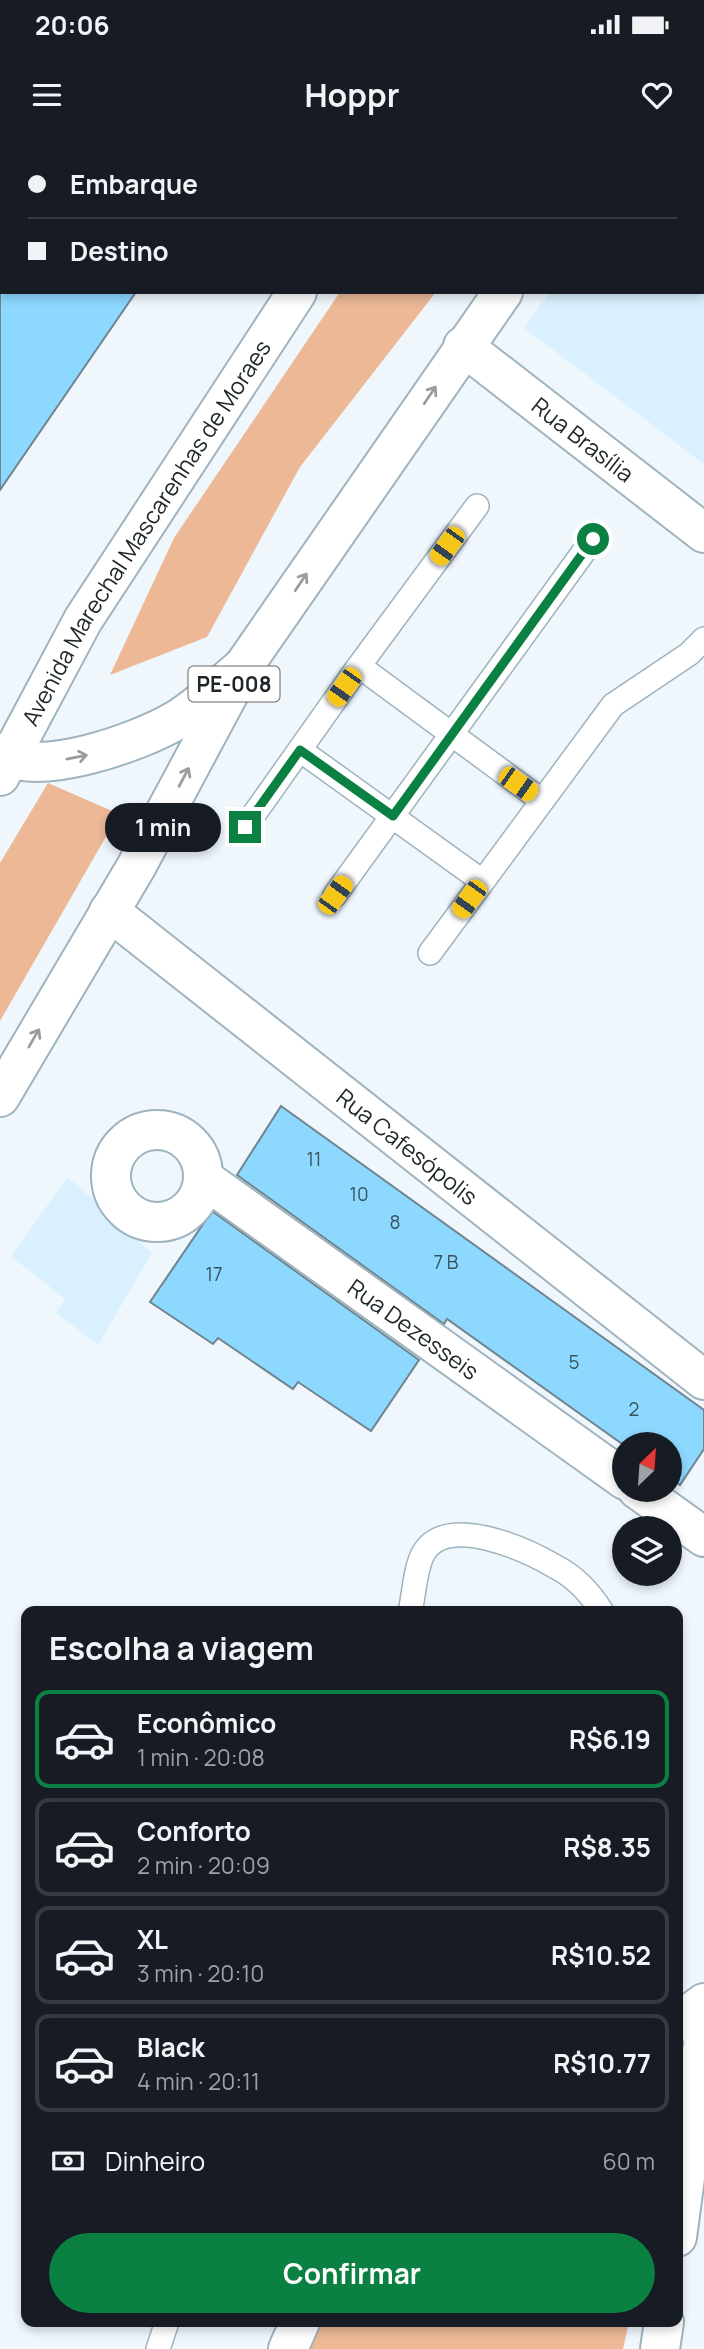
<!DOCTYPE html>
<html lang="pt">
<meta charset="utf-8">
<style>
:root{--surface:#171b24;--page:#242831;--text:#f1f3f6;--muted:#9ea1a6;--line:#363941;--accent:#0b8043}
body{margin:0;font-family:Manrope,sans-serif;background:var(--page);color:var(--text);height:100vh;display:flex;flex-direction:column;font-size:26px;white-space:nowrap}
*{box-sizing:border-box;margin:0}
p{font-size:23px;color:var(--muted)}
.icon{flex:none;width:38px;height:38px;fill:none;stroke:currentColor;stroke-width:2;stroke-linecap:round;stroke-linejoin:round}
.map{position:relative;flex:1;overflow:hidden}
.sheet{position:absolute;left:21px;top:1466px;width:662px;height:721px;display:flex;flex-direction:column;background:var(--surface);border-radius:14px;box-shadow:0 4px 10px #0003}
.sheet>*{flex:none}
.banner{position:absolute;left:0px;top:0px;width:705px;height:154px;box-shadow:0 4px 10px #0003;display:grid;align-content:center;height:154px;padding:0 28px;background:var(--surface)}
.needle{width:46px;rotate:25deg}
.controls{position:absolute;left:612px;top:1292px;display:grid;gap:14px}
.controls a{display:grid;place-items:center;width:70px;height:70px;border-radius:50%;background:var(--surface);box-shadow:0 4px 10px #0003;font-size:35px}
.end{position:absolute;width:32px;height:32px;margin:-16px;border:9px solid #0b8043;background:#fff;box-shadow:0 0 0 4px #fff}
.from{border-radius:50%}
.bubble{position:absolute;height:49px;border-radius:24px;background:var(--surface);box-shadow:0 4px 10px #0003;font-size:23px;font-weight:700;line-height:49px;text-align:center}
.car{position:absolute;width:21px;height:42px;margin:-21px -10px;border-radius:9px;box-shadow:0 0 5px 2px #0007;background:linear-gradient(#f5c518 24%,#345 0 40%,#f5c518 0 76%,#345 0 86%,#f5c518 0)}
.banner b{display:flex;align-items:center;gap:24px;height:66px;font-size:26px}
.banner b+b{border-top:2px solid var(--line)}
.banner i{width:18px;height:18px;background:var(--text)}
ul{padding:0;list-style:none}
li{display:flex;align-items:center;gap:21px;height:98px;margin:0 14px 10px;padding:0 14px;border:4px solid var(--line);border-radius:14px}
li div{flex:1}
li b{display:block;font-size:26px}
li em{font-style:normal;font-weight:700}
li.active{border-color:var(--accent)}
li>.icon{width:63px;height:63px;stroke-width:1.5}
h2{padding:0 28px;font-size:32px;line-height:84px}
.pay{display:flex;align-items:center;gap:18px;height:77px;padding:0 28px;font-size:26px}
.pay p{margin-inline-start:auto}
.button{display:flex;gap:14px;margin-top:auto;padding:14px 28px}
.button a{flex:1;height:80px;border-radius:42px;background:var(--accent);color:#fff;font-size:28px;font-weight:700;line-height:80px;text-align:center}
.status{display:flex;justify-content:space-between;align-items:center;height:49px;padding:0 35px;background:var(--surface);direction:ltr}
.status svg{height:19px;fill:currentColor}
header{display:flex;justify-content:space-between;align-items:center;height:91px;padding:0 28px;background:var(--surface);font-size:32px;font-weight:700}
.map>svg:first-child{display:block}
.built{fill:#d9f1fe}
.green{fill:#ecb896}
.building{fill:#8cd8ff;stroke:#70848e;stroke-width:2}
.lines{fill:none;stroke-linecap:round;stroke-linejoin:round}
.service-casing{stroke:#9fb3bf;stroke-width:26}
.minor-casing{stroke:#9fb3bf;stroke-width:42}
.secondary-casing{stroke:#9fb3bf;stroke-width:42}
.trunk-casing{stroke:#9fb3bf;stroke-width:42}
.service{stroke:#fff;stroke-width:23}
.minor{stroke:#fff;stroke-width:38}
.secondary{stroke:#fff;stroke-width:38}
.trunk{stroke:#fff;stroke-width:38}
.oneway{stroke:#9a9d9f}
.route{stroke:#0b8043;stroke-width:9}
.labels{text-anchor:middle;dominant-baseline:central;stroke-width:7;stroke-linejoin:round;paint-order:stroke}
.number-label{font-size:19px;fill:#3a525f}
.shield{fill:#fff;stroke:#62676a;stroke-width:2}
.shield-label{font-size:21px;font-weight:bold;fill:#1e262a}
.street-label{font-size:23px;fill:#1e262a;stroke:#fff}
</style>
<div class="status"><b>20:06</b><svg viewBox="0 0 49 12"><path d="M0 12V9h3v3zM5 12V6h3v6zM10 12V3h3v9zM15 12V0h3v12zM26 1h20v11H26zM47 4h2v5h-2z"/></svg></div>
<header><svg class="icon" aria-label="menu" viewBox="0 0 24 24"><path d="M4 6h16M4 12h16M4 18h16"/></svg>Hoppr<svg class="icon" aria-label="heart" viewBox="0 0 24 24"><path d="M12 20l-8-8c-3-5 5-10 8-4 3-6 11-1 8 4z"/></svg></header>
<div class="map">
<svg width="704" height="2209" viewBox="0 0 704 2209">
<rect width="100%" height="100%" fill="#eff7fc"/>
<path class="built" d="M 663,0 L 704,0 L 704,324 L 524,188 L 550,152 L 704,152 L 704,2 Z
M 68,1037 L 152,1113 L 98,1205 L 56,1173 L 65,1159 L 11,1116 Z"/>
<path class="green" d="M 340,152 L 436,152 L 300,327 L 207,497 L 110,535 L 174,398 Z
M 48,643 L 119,674 L 0,881 L 0,723 Z
M 310,2182 L 629,2182 L 623,2209 L 303,2209 Z"/>
<path class="building" d="M 0,152 L 136,152 L 0,350 Z
M 281,966 L 704,1270 L 704,1309 L 680,1345 L 670,1338 L 670,1304 L 625,1306 L 447,1179 L 444,1184 L 237,1035 Z
M 212,1071 L 419,1220 L 371,1291 L 298,1242 L 293,1249 L 218,1198 L 213,1204 L 150,1162 Z"/>
<g class="lines">
<defs>
<path id="service" d="M 477,366 L 359,526 L 541,660
M 300,610 L 482,741
M 245,687 L 359,526
M 335,755 L 593,399
M 430,813 L 613,565 L 689,514 L 704,499
M 410,1472 C 414,1455 415,1429 423,1414 C 446,1372 527,1410 556,1427 C 575,1437 591,1454 602,1472
M 158,2209 L 167,2182"/>
<g id="minor">
<path id="s1" d="M 463,206 L 704,393"/>
<path id="s2" d="M 109,771 L 704,1240"/>
<circle cx="157" cy="1036" r="46"/>
<path id="s3" d="M 203,1038 L 625,1340"/>
<path d="M 637,1349 L 704,1397"/>
<path d="M 677,1883 L 704,1863"/>
<path d="M 677,2097 L 704,1896"/>
<path d="M 288,2209 L 300,2182"/>
<path d="M 660,2209 L 664,2182"/>
</g>
<path id="secondary" d="M 0,613 C 37,639 139,602 175,581 C 199,567 221,545 243,527"/>
<g id="trunk">
<path d="M 418,2 L 419,0"/>
<path d="M 614,2 L 615,0"/>
<path id="s4" d="M 0,636 L 83,480 L 297,152"/>
<path d="M 0,957 L 136,727 L 243,527 L 503,152"/>
</g>
</defs>
<use href="#service" class="service-casing"/>
<use href="#minor" class="minor-casing"/>
<use href="#secondary" class="secondary-casing"/>
<use href="#trunk" class="trunk-casing"/>
<use href="#service" class="service"/>
<use href="#minor" class="minor"/>
<use href="#secondary" class="secondary"/>
<use href="#trunk" class="trunk"/>
</g>
<defs><path id="oneway-shaft" d="M-6 0H5M1.5-3L5.5 0L1.5 3" fill="none" stroke-width="1.6" stroke-linecap="round" stroke-linejoin="round" transform="scale(1.75)"/></defs>
<g class="oneway">
<use href="#oneway-shaft" transform="translate(430 255) rotate(-56)"/>
<use href="#oneway-shaft" transform="translate(301 442) rotate(-56)"/>
<use href="#oneway-shaft" transform="translate(77 617) rotate(-11)"/>
<use href="#oneway-shaft" transform="translate(184 637) rotate(-62)"/>
<use href="#oneway-shaft" transform="translate(34 898) rotate(-60)"/>
</g>
<g class="lines">
<path class="route" d="M 245,687 L 300,610 L 393,676 L 593,399"/>
</g>
<g class="labels">
<g class="number-label">
<text x="314" y="1019">11</text>
<text x="359" y="1054">10</text>
<text x="395" y="1082">8</text>
<text x="446" y="1122">7 B</text>
<text x="214" y="1134">17</text>
<text x="574" y="1222">5</text>
<text x="634" y="1269">2</text>
</g>
<rect class="shield" x="188.5" y="526.5" width="91" height="35" rx="5"/>
<g class="shield-label">
<text x="234" y="544">PE-008</text>
</g>
<g class="street-label">
<text stroke="none"><textPath href="#s1" startOffset="152">Rua Brasília</textPath></text>
<text stroke="none"><textPath href="#s4" startOffset="284">Avenida Marechal Mascarenhas de Moraes</textPath></text>
<text stroke="none"><textPath href="#s2" startOffset="380">Rua Cafesópolis</textPath></text>
<text stroke="none"><textPath href="#s3" startOffset="259">Rua Dezesseis</textPath></text>
</g>
</g>
</svg>
<div class="controls">
<a><svg class="needle" viewBox="-14 -14 28 28"><path d="M0-13l5 13h-10z" fill="#e53935"/><path d="M0 13l5-13h-10z" fill="#9ea1a6"/></svg></a>
<a><svg class="icon" aria-label="layers" viewBox="0 0 24 24"><path d="M12 4l9 5-9 5-9-5zM3 14l9 5 9-5"/></svg></a>
</div>
<i class="end from" style="left:593px;top:399px"></i>
<i class="end" style="left:245px;top:687px"></i>
<div class="bubble" style="left:105px;top:663px;width:116px">1 min</div>
<i class="car" style="left:447px;top:406px;rotate:216deg"></i>
<i class="car" style="left:344px;top:547px;rotate:215deg"></i>
<i class="car" style="left:518px;top:644px;rotate:125deg"></i>
<i class="car" style="left:335px;top:755px;rotate:36deg"></i>
<i class="car" style="left:469px;top:759px;rotate:216deg"></i>
<div class="banner">
<b><i class="from"></i>Embarque</b>
<b><i></i>Destino</b>
</div>
<section class="sheet">
<h2>Escolha a viagem</h2>
<ul>
<li class="active"><svg class="icon" aria-label="car" viewBox="0 0 24 24"><path d="M5 17H2v-5l4-1 3-4h7l3 4 3 1v5h-3M9 17h6M6 11h13"/><circle cx="7" cy="17" r="2"/><circle cx="17" cy="17" r="2"/></svg><div><b>Econômico</b><p>1 min · 20:08</p></div><em>R$6.19</em></li>
<li><svg class="icon" aria-label="car" viewBox="0 0 24 24"><path d="M5 17H2v-5l4-1 3-4h7l3 4 3 1v5h-3M9 17h6M6 11h13"/><circle cx="7" cy="17" r="2"/><circle cx="17" cy="17" r="2"/></svg><div><b>Conforto</b><p>2 min · 20:09</p></div><em>R$8.35</em></li>
<li><svg class="icon" aria-label="car" viewBox="0 0 24 24"><path d="M5 17H2v-5l4-1 3-4h7l3 4 3 1v5h-3M9 17h6M6 11h13"/><circle cx="7" cy="17" r="2"/><circle cx="17" cy="17" r="2"/></svg><div><b>XL</b><p>3 min · 20:10</p></div><em>R$10.52</em></li>
<li><svg class="icon" aria-label="car" viewBox="0 0 24 24"><path d="M5 17H2v-5l4-1 3-4h7l3 4 3 1v5h-3M9 17h6M6 11h13"/><circle cx="7" cy="17" r="2"/><circle cx="17" cy="17" r="2"/></svg><div><b>Black</b><p>4 min · 20:11</p></div><em>R$10.77</em></li>
</ul>
<div class="pay"><svg class="icon" aria-label="cash" viewBox="0 0 24 24"><path d="M3 7h18v10H3z"/><circle cx="12" cy="12" r="2"/></svg>Dinheiro<p>60 m</p></div>
<div class="button"><a>Confirmar</a></div>
</section>
</div>
